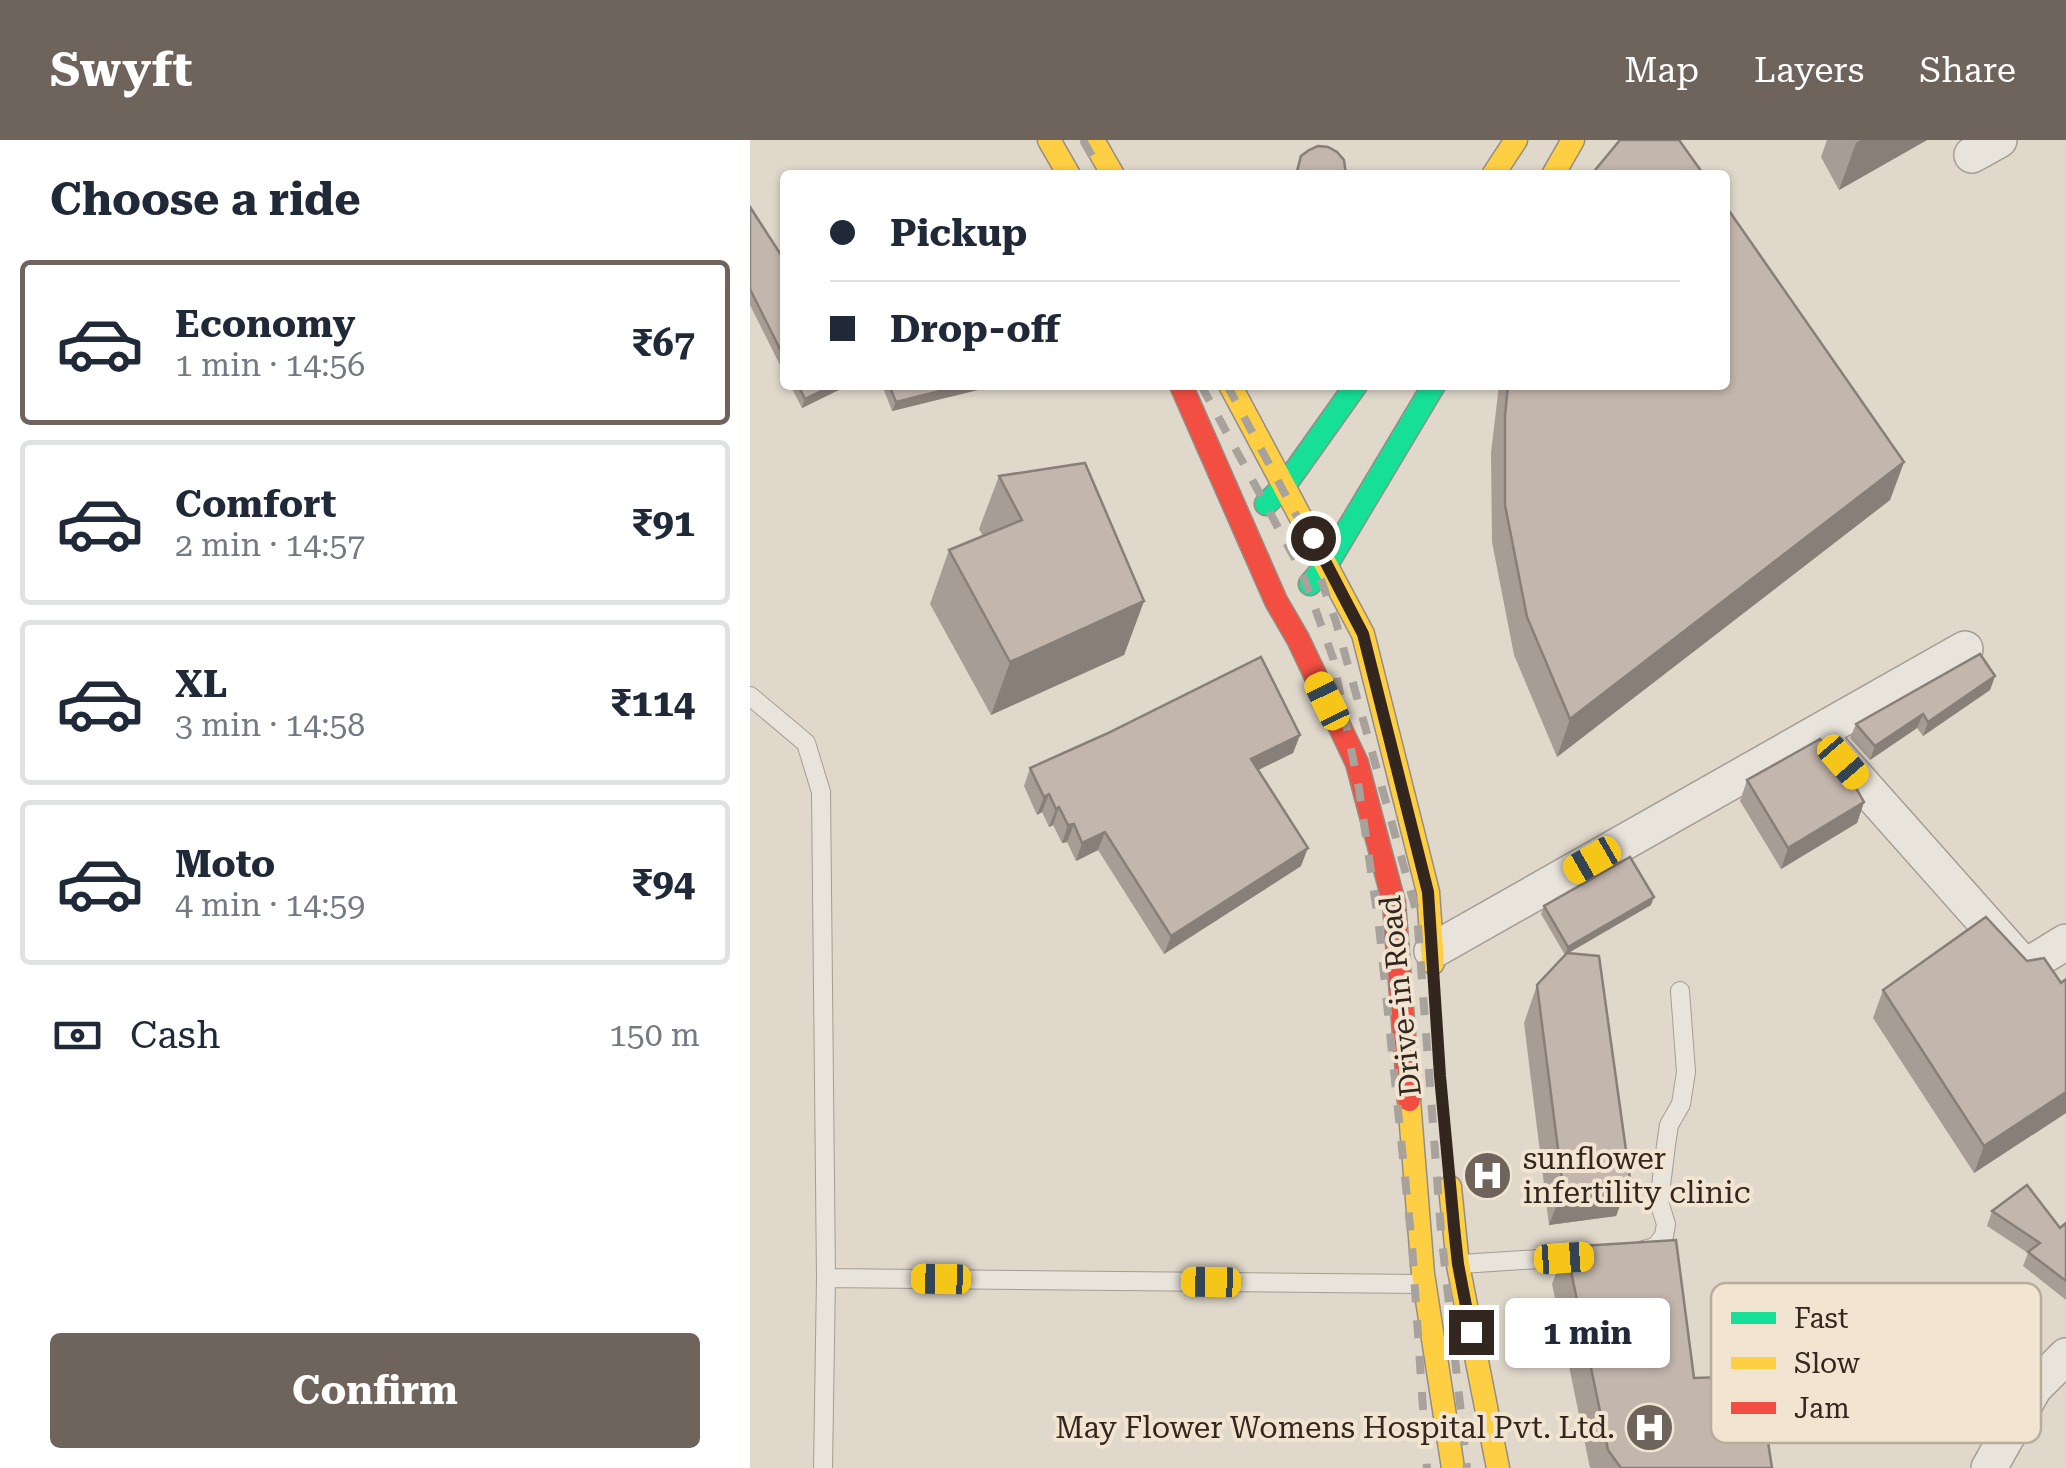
<!DOCTYPE html>
<meta charset="utf-8">
<style>
:root{--surface:#fff;--page:#f2f2f3;--text:#1f2937;--muted:#747a83;--line:#e0e1e3;--accent:#6f645b}
body{margin:0;font-family:"Roboto Serif",serif;background:var(--page);color:var(--text);height:100vh;display:flex;flex-direction:column;font-size:38px;white-space:nowrap}
*{box-sizing:border-box;margin:0}
p{font-size:32px;color:var(--muted)}
.icon{flex:none;width:55px;height:55px;fill:none;stroke:currentColor;stroke-width:2;stroke-linecap:round;stroke-linejoin:round}
.map{position:relative;flex:1;overflow:hidden}
.drawer{display:flex;flex-direction:column;background:var(--surface);width:750px}
.drawer>*{flex:none}
.hud{position:absolute;left:30px;top:30px;width:950px;height:220px;border-radius:10px;box-shadow:0 2px 8px #0004;display:grid;align-content:center;height:220px;padding:0 50px;background:var(--surface)}
.end{position:absolute;width:45px;height:45px;margin:-22px;border:12px solid #32261e;background:#fff;box-shadow:0 0 0 5px #fff}
.from{border-radius:50%}
.bubble{position:absolute;height:70px;border-radius:10px;background:var(--surface);box-shadow:0 2px 8px #0004;font-size:32px;font-weight:700;line-height:70px;text-align:center}
.car{position:absolute;width:30px;height:60px;margin:-30px -15px;border-radius:12px;box-shadow:0 0 8px 2px #0007;background:linear-gradient(#f5c518 24%,#345 0 40%,#f5c518 0 76%,#345 0 86%,#f5c518 0)}
.hud b{display:flex;align-items:center;gap:35px;height:95px;font-size:38px}
.hud b+b{border-top:2px solid var(--line)}
.hud i{width:25px;height:25px;background:var(--text)}
ul{padding:0;list-style:none}
li{display:flex;align-items:center;gap:30px;height:165px;margin:0 20px 15px;padding:0 30px;border:5px solid var(--line);border-radius:10px}
li div{flex:1}
li b{display:block;font-size:38px}
li em{font-style:normal;font-weight:700}
li.on{border-color:var(--accent)}
li>.icon{width:90px;height:90px;stroke-width:1.5}
h2{padding:0 50px;font-size:45px;line-height:120px}
.pay{display:flex;align-items:center;gap:25px;height:110px;padding:0 50px;font-size:38px}
.pay p{margin-inline-start:auto}
.action{display:flex;gap:20px;margin-top:auto;padding:20px 50px}
.action a{flex:1;height:115px;border-radius:10px;background:var(--accent);color:#fff;font-size:40px;font-weight:700;line-height:115px;text-align:center}
header{display:flex;align-items:center;gap:60px;box-sizing:border-box;height:140px;padding:0 50px;background:var(--accent);color:#fff}
header strong{font-size:48px}
nav{display:flex;gap:55px;margin-inline-start:auto;font-size:35px}
main{display:flex;flex:1;min-height:0}
.map>svg:first-child{display:block}
.lines{fill:none;stroke-linecap:round;stroke-linejoin:round}
.lane-casing{stroke:#a59d94;stroke-width:20}
.street-casing{stroke:#a59d94;stroke-width:38}
.fast-casing{stroke:#958d84;stroke-width:25}
.slow-casing{stroke:#958d84;stroke-width:25}
.jam-casing{stroke:#958d84;stroke-width:25}
.lane{stroke:#e8e4dc;stroke-width:18}
.street{stroke:#e8e4dc;stroke-width:35}
.fast{stroke:#16e098;stroke-width:22}
.slow{stroke:#ffcf43;stroke-width:22}
.jam{stroke:#f24e42;stroke-width:22}
.rail{stroke:#a8a29c;stroke-width:8;stroke-dasharray:18 18;stroke-linecap:butt}
.wall{fill:#a89d94}
.shaded-wall{fill:#887f78}
.building{fill:#c3b6ac;stroke:#887f78;stroke-width:2.5}
.route{stroke:#32261e;stroke-width:12}
.labels{text-anchor:middle;dominant-baseline:central;stroke-width:8;stroke-linejoin:round;paint-order:stroke}
.street-label{font-size:30px;fill:#32261e;stroke:#f1e5d1}
.poi-label{font-size:30px;fill:#32261e;stroke:#f1e5d1;text-anchor:start}
.key{fill:#f1e5d1;stroke:#b8ac9b;stroke-width:2.5}
.key-label{font-size:28px;fill:#32261e}
</style>
<header>
<strong>Swyft</strong>
<nav><a>Map</a><a>Layers</a><a>Share</a></nav>
</header>
<main>
<section class="drawer">
<h2>Choose a ride</h2>
<ul>
<li class="on"><svg class="icon" aria-label="car" viewBox="0 0 24 24"><path d="M5 17H2v-5l4-1 3-4h7l3 4 3 1v5h-3M9 17h6M6 11h13"/><circle cx="7" cy="17" r="2"/><circle cx="17" cy="17" r="2"/></svg><div><b>Economy</b><p>1 min · 14:56</p></div><em>₹67</em></li>
<li><svg class="icon" aria-label="car" viewBox="0 0 24 24"><path d="M5 17H2v-5l4-1 3-4h7l3 4 3 1v5h-3M9 17h6M6 11h13"/><circle cx="7" cy="17" r="2"/><circle cx="17" cy="17" r="2"/></svg><div><b>Comfort</b><p>2 min · 14:57</p></div><em>₹91</em></li>
<li><svg class="icon" aria-label="car" viewBox="0 0 24 24"><path d="M5 17H2v-5l4-1 3-4h7l3 4 3 1v5h-3M9 17h6M6 11h13"/><circle cx="7" cy="17" r="2"/><circle cx="17" cy="17" r="2"/></svg><div><b>XL</b><p>3 min · 14:58</p></div><em>₹114</em></li>
<li><svg class="icon" aria-label="car" viewBox="0 0 24 24"><path d="M5 17H2v-5l4-1 3-4h7l3 4 3 1v5h-3M9 17h6M6 11h13"/><circle cx="7" cy="17" r="2"/><circle cx="17" cy="17" r="2"/></svg><div><b>Moto</b><p>4 min · 14:59</p></div><em>₹94</em></li>
</ul>
<div class="pay"><svg class="icon" aria-label="cash" viewBox="0 0 24 24"><path d="M3 7h18v10H3z"/><circle cx="12" cy="12" r="2"/></svg>Cash<p>150 m</p></div>
<div class="action"><a>Confirm</a></div>
</section>
<div class="map">
<svg width="1316" height="1328" viewBox="0 0 1316 1328">
<rect width="100%" height="100%" fill="#e0d8cb"/>
<g class="lines">
<defs>
<path id="lane" d="M 0,556 L 56,603 L 71,652 L 76,1138 L 670,1144
M 890,1111 L 905,1107 L 914,1096 L 916,1084 L 909,1062 L 916,1005 L 919,985 L 931,964 L 936,932 L 930,851
M 711,1124 L 835,1116
M 73,1328 L 76,1138"/>
<path id="street" d="M 1222,15 L 1249,0
M 1067,593 L 1275,827 L 1316,802
M 682,811 L 1215,509
M 1239,1328 L 1284,1248 L 1316,1216"/>
<path id="fast" d="M 516,364 L 535,345 L 606,245
M 560,444 L 577,424 L 684,245"/>
<path id="slow" d="M 299,0 L 319,35
M 343,0 L 363,35
M 743,35 L 766,0
M 803,35 L 823,0
M 480,245 L 613,494 L 678,752 L 683,823
M 659,960 L 673,1134 L 703,1328
M 700,1047 L 708,1125 L 748,1328"/>
<path id="jam" d="M 431,245 L 526,461 L 548,499 L 607,623 L 644,763 L 659,960"/>
</defs>
<use href="#lane" class="lane-casing"/>
<use href="#street" class="street-casing"/>
<use href="#fast" class="fast-casing"/>
<use href="#slow" class="slow-casing"/>
<use href="#jam" class="jam-casing"/>
<use href="#lane" class="lane"/>
<use href="#street" class="street"/>
<use href="#fast" class="fast"/>
<use href="#slow" class="slow"/>
<use href="#jam" class="jam"/>
<path class="rail" d="M 333,0 L 353,35
M 451,245 L 552,432 L 583,518 L 609,649 L 629,786 L 662,1105 L 677,1328
M 477,245 L 552,386 L 586,482 L 667,774 L 691,1091 L 717,1328"/>
</g>
<path class="wall" d="M 1077,0 L 1177,0 L 1089,50 L 1071,17 Z
M 0,67 L 35,121 L 35,235 L 0,165 Z
M 40,245 L 99,245 L 52,268 Z
M 132,245 L 248,245 L 142,271 Z
M 749,245 L 975,245 L 1154,322 L 1140,360 L 807,617 L 764,515 L 742,402 L 741,313 Z
M 249,336 L 394,461 L 374,515 L 241,575 L 180,464 L 199,410 L 233,396 L 229,389 Z
M 1245,536 L 1240,550 L 1173,596 L 1167,588 L 1120,620 L 1100,598 L 1106,584 Z
M 550,595 L 543,613 L 508,630 L 551,726 L 414,814 L 348,710 L 326,721 L 317,702 L 312,703 L 303,685 L 299,687 L 292,672 L 287,675 L 274,646 L 280,628 Z
M 997,640 L 1114,662 L 1107,683 L 1031,729 L 990,661 Z
M 901,765 L 818,813 L 880,1039 L 866,1076 L 799,1085 L 774,883 L 787,845 L 815,815 L 791,774 L 794,766 Z
M 1277,821 L 1311,843 L 1316,839 L 1316,973 L 1224,1033 L 1123,878 L 1133,850 Z
M 1242,1071 L 1310,1088 L 1316,1083 L 1316,1160 L 1273,1126 L 1278,1113 L 1237,1086 Z
M 816,1107 L 944,1238 L 1022,1328 L 840,1328 L 802,1144 Z
M 1058,1224 L 1190,1269 L 1187,1277 L 1067,1296 L 1055,1231 Z"/>
<path class="shaded-wall" d="M 1111,0 L 1177,0 L 1089,50 L 1106,3 Z
M 84,245 L 99,245 L 52,268 L 55,259 Z
M 214,245 L 248,245 L 142,271 L 146,262 Z
M 1154,322 L 1140,360 L 807,617 L 820,579 Z
M 394,461 L 374,515 L 241,575 L 260,522 Z
M 1245,536 L 1240,550 L 1173,596 L 1178,582 Z
M 1173,574 L 1167,588 L 1120,620 L 1125,606 Z
M 550,595 L 543,613 L 494,637 L 501,619 Z
M 299,654 L 292,672 L 287,675 L 294,657 Z
M 1114,662 L 1107,683 L 1031,729 L 1038,708 Z
M 309,667 L 303,685 L 299,687 L 306,669 Z
M 324,684 L 317,702 L 312,703 L 318,685 Z
M 355,692 L 348,710 L 326,721 L 332,703 Z
M 558,708 L 551,726 L 414,814 L 421,796 Z
M 904,757 L 901,765 L 815,815 L 818,807 Z
M 1316,952 L 1316,973 L 1224,1033 L 1234,1006 Z
M 880,1039 L 866,1076 L 799,1085 L 813,1048 Z
M 1190,1269 L 1187,1277 L 1067,1296 L 1069,1289 Z"/>
<path class="building" d="M 870,0 L 929,0 L 954,35 L 841,35 Z
M 568,6 L 578,7 L 587,12 L 594,20 L 596,35 L 546,35 L 551,16 L 559,10 Z
M 975,65 L 1154,322 L 820,579 L 777,477 L 755,365 L 755,276 L 758,245 L 975,245 Z
M 0,67 L 35,121 L 35,219 L 0,149 Z
M 48,245 L 84,245 L 55,259 Z
M 139,245 L 214,245 L 146,262 Z
M 335,323 L 394,461 L 260,522 L 199,410 L 272,380 L 249,336 Z
M 1230,514 L 1245,536 L 1178,582 L 1173,574 L 1125,606 L 1106,584 Z
M 511,517 L 550,595 L 501,619 L 558,708 L 421,796 L 355,692 L 332,703 L 324,684 L 318,685 L 309,667 L 306,669 L 299,654 L 294,657 L 280,628 L 356,594 Z
M 1070,599 L 1091,622 L 1114,662 L 1038,708 L 997,640 Z
M 880,717 L 904,757 L 818,807 L 794,766 Z
M 1236,777 L 1277,821 L 1294,818 L 1311,843 L 1316,839 L 1316,952 L 1234,1006 L 1133,850 Z
M 817,813 L 849,816 L 880,1039 L 813,1048 L 787,845 Z
M 1277,1045 L 1310,1088 L 1316,1083 L 1316,1141 L 1278,1112 L 1290,1103 L 1242,1071 Z
M 926,1100 L 944,1238 L 1008,1236 L 1022,1328 L 871,1328 L 858,1310 L 816,1107 Z"/>
<g class="lines">
<path class="route" d="M 563,398 L 613,494 L 678,752 L 690,936 L 704,1087 L 708,1124 L 721,1192"/>
</g>
<defs>
<symbol id="hospital-disc" viewBox="-11 -11 22 22"><circle r="9.5" fill="#6f645b" stroke="#f1e5d1"/><path d="M-5-5h3v3.5h4V-5h3V5h-3V1.5h-4V5h-3Z" fill="#fff"/></symbol>
</defs>
<g fill-rule="evenodd">
<use href="#hospital-disc" x="710" y="1008" width="55" height="55"/>
<use href="#hospital-disc" x="872" y="1260" width="55" height="55"/>
</g>
<g class="labels">
<g class="street-label">
<text transform="translate(650 856) rotate(-96)">Drive-in Road</text>
</g>
<g class="poi-label">
<text x="773" y="1018">sunflower<tspan x="773" dy="34">infertility clinic</tspan></text>
<text x="865" y="1287" text-anchor="end">May Flower Womens Hospital Pvt. Ltd.</text>
</g>
</g>
<rect x="961" y="1143" width="330" height="160" rx="15" class="key"/>
<rect x="981" y="1172" width="45" height="12" fill="#16e098"/>
<rect x="981" y="1217" width="45" height="12" fill="#ffcf43"/>
<rect x="981" y="1262" width="45" height="12" fill="#f24e42"/>
<g class="key-label">
<text x="1044" y="1188">Fast</text>
<text x="1044" y="1233">Slow</text>
<text x="1044" y="1278">Jam</text>
</g>
</svg>
<i class="end from" style="left:563px;top:398px"></i>
<i class="end" style="left:721px;top:1192px"></i>
<div class="bubble" style="left:755px;top:1158px;width:165px">1 min</div>
<i class="car" style="left:577px;top:561px;rotate:334deg"></i>
<i class="car" style="left:1093px;top:622px;rotate:139deg"></i>
<i class="car" style="left:842px;top:720px;rotate:240deg"></i>
<i class="car" style="left:814px;top:1118px;rotate:86deg"></i>
<i class="car" style="left:191px;top:1139px;rotate:271deg"></i>
<i class="car" style="left:461px;top:1142px;rotate:271deg"></i>
<div class="hud">
<b><i class="from"></i>Pickup</b>
<b><i></i>Drop-off</b>
</div>
</div>
</main>
